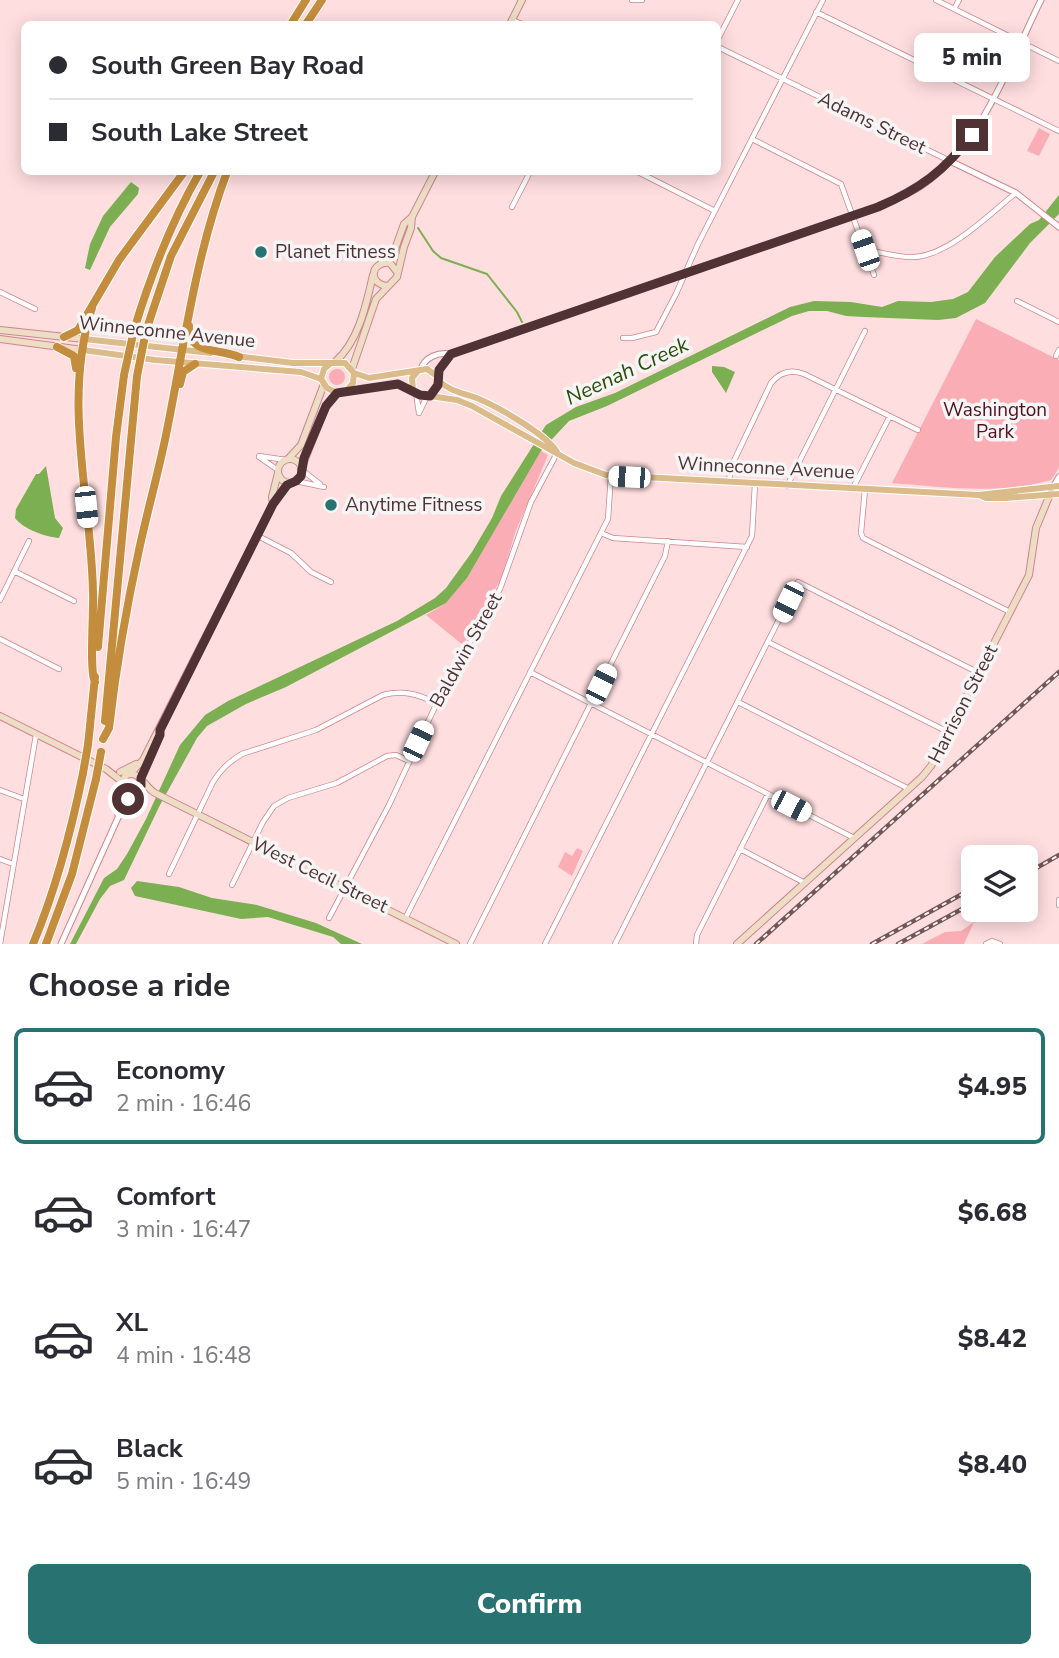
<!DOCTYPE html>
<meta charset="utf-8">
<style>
:root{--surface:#fff;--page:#f7f7f7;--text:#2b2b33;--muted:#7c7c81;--line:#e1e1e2;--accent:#287271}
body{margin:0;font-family:"Nunito Sans",sans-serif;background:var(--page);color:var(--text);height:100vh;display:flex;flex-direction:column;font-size:26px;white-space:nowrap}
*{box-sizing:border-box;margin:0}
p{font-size:23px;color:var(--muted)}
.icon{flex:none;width:38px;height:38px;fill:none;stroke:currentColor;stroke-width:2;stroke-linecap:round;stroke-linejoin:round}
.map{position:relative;height:944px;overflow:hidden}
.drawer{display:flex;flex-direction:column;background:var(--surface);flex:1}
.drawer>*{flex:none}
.hud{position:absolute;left:21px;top:21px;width:700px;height:154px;border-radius:10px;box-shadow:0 4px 18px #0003;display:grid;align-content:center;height:154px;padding:0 28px;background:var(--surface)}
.buttons{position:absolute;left:961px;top:845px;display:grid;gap:14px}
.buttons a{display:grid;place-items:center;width:77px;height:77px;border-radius:10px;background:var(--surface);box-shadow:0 4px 18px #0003;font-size:35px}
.end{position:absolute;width:32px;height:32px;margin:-16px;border:9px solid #503134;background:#fff;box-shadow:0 0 0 4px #fff}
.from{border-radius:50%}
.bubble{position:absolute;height:49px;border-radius:10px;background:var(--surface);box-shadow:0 4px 18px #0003;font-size:23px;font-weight:800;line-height:49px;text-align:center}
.car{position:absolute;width:21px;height:42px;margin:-21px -10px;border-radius:9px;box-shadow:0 0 5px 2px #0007;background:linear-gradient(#fff 24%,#345 0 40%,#fff 0 76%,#345 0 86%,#fff 0)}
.hud b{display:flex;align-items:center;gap:24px;height:66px;font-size:26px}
.hud b+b{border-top:2px solid var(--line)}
.hud i{width:18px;height:18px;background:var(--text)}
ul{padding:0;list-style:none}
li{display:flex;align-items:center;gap:21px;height:116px;margin:0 14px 10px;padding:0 14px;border:4px solid transparent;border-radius:10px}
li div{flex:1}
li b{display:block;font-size:26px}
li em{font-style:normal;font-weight:800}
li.on{border-color:var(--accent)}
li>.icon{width:63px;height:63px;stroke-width:1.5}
h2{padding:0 28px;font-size:32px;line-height:84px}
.action{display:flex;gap:14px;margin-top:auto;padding:14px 28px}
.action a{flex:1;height:80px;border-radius:10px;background:var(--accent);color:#fff;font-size:28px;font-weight:800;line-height:80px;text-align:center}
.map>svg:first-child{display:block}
.green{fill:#faadb5}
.water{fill:#7baf52}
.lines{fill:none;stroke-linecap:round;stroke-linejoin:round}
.stream{stroke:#7baf52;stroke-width:2}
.minor-casing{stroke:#ce858c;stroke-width:6}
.tertiary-casing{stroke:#ce858c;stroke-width:7}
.secondary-casing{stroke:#ce858c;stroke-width:8}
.primary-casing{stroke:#fff;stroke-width:8}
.motorway-casing{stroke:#fff;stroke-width:10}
.minor{stroke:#fff;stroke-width:4.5}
.tertiary{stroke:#fff;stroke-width:5}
.secondary{stroke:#edddc5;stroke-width:6}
.primary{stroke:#dcbb8b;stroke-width:6}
.motorway{stroke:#c48d3e;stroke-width:8}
.rail-casing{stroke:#755658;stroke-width:4.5}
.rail{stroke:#f5f5f5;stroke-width:2;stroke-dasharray:5;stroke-linecap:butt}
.motorway-bridge-casing{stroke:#fff;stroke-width:10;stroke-linecap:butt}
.motorway-bridge{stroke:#c48d3e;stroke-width:8}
.route{stroke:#503134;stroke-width:9}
.poi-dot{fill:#287271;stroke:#f5f5f5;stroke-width:2.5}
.labels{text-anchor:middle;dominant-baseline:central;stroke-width:7;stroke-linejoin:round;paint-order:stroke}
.street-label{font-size:19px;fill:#503134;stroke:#f5f5f5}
.poi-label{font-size:19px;fill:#503134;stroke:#f5f5f5;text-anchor:start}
.park-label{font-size:19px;fill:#540f1f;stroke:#f5f5f5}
.water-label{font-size:21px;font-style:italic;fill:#2b4c09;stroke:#f5f5f5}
</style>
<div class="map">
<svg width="1059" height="944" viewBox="0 0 1059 944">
<rect width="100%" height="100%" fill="#ffdee0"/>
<path class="green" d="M 1039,128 L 1050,134 L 1039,156 L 1027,151 Z
M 976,319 L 1059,360 L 1059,468 L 1051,480 C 1000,495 943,487 892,483 Z
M329 377a8 8 0 1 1 16 0a8 8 0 1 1-16 0Z
M 541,451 L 548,455 L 515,533 L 502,577 L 463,645 L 426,615 L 446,603 L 467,578 Z
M 577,848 L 583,851 L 572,876 L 558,867 L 565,852 L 572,856 Z
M 974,922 L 964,944 L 922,944 L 945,932 L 961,931 Z"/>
<path class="water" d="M 131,182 L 139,188 L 138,194 L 110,227 L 90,270 L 85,268 L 90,244 L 103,216 Z
M 1059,195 L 1059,214 L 1030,243 L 985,303 L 956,318 L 938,320 L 864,317 L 846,316 L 827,311 L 809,311 L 792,316 L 607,406 L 569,421 L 541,451 L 467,578 L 446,603 L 286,687 L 246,704 L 207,726 L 197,738 L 160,805 L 124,880 L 110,886 L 100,899 L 76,944 L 70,944 L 104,878 L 117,869 L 127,854 L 146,819 L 180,745 L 205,715 L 228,701 L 397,621 L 435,598 L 446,588 L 472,552 L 492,518 L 501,496 L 546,425 L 576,407 L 615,393 L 790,307 L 814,301 L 851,302 L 882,307 L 898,301 L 931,302 L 953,299 L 968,292 L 995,257 L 1030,224 L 1039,220 Z
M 712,366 L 724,367 L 735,372 L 726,393 L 712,372 Z
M 46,466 L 55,518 L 63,528 L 59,538 C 46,537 23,529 15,518 L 16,509 L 36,474 L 39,474 Z
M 137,881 L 179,887 L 212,898 L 257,905 L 316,923 L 362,944 L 341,944 L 333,937 L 268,917 L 241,919 L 135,896 L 131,888 Z"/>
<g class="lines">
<path class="stream" d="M 418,228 L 433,251 L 441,258 L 487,274 L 517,312 L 522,322"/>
<defs>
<path id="minor" d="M 632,0 L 642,0
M 936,0 L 1059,61
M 954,9 L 959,0
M 816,12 L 1059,131
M 512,20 L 522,24
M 718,39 L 738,0
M 718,47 L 950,161
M 752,139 L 841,184 L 874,275
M 638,172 L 715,211
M 512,207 L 530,172
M 865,250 C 882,252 898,258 914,257 C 950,255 989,214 1016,193
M 0,292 L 35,309
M 1017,301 L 1059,322
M 623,338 L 632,338 L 656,332 L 676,294 L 698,244 L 823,0
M 1056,356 L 1059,350
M 416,393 L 419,413
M 419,413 L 427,396
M 259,456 L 286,460
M 259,457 L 278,470
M 302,470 L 320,484
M 296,481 L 324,487
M 729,481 L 731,467 L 771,383 C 780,372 791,369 804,374 L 918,430
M 787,486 L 865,331
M 853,488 L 890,416
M 865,489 L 861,533 L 863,538 L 1010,612
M 601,533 L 613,538 L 747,547
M 258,536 L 291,553 L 311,572 L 331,582
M 14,571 L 74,601
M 0,600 L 29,541
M 0,639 L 59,669
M 768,642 L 948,732
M 530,672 L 854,838
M 738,702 L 909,789
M 0,790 L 24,799
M 740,849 L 805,883
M 0,859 L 13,864
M 169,874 L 213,782 C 221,769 229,762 242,754 L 316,730 L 383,695 C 403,690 418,694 436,703
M 232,885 L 263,822 L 274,806 L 288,798 L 337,783 L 387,756 L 396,755 L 409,761
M 1059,900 L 1059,905
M 406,917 L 608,519 L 611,475
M 329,918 L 389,805 L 442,692 L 500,589 L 531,502 L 557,453
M 0,944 L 36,735
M 470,944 L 665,556 L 668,541
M 545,944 L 752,536 L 755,484
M 615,944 L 798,582 L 979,673
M 696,944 L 697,935 L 768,794
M 986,944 L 992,941 L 1000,944"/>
<path id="tertiary" d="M 950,161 L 1016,193 L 1059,227
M 421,369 C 425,357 438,352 451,354 L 878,207 C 891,201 905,196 918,188 C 981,148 1009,65 1041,0
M 437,376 L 438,370 L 451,354
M 1053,487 L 1059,477
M 118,815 L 124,787
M 61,944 L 117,820 L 128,797 L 135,792"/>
<path id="secondary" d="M 510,24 L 522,0
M 382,262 L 395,249 L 404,224 L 412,217 L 435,172
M 387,286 C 368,284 370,261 390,263 L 397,272
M 0,330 L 84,339
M 0,339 L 83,350
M 335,362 C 359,341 366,305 373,275
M 352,369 L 376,299 L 397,277 L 404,247 L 411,228 L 412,217
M 288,459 L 301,445 L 324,384
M278 471a12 12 0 1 1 24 0a12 12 0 1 1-24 0Z
M 301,469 L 326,406 L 337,393
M 273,504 L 272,497 L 278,473
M 0,716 L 106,769 L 120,780 L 129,791 L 137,791 L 142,781
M 120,772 L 136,764
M 131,773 L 143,760 L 273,504 L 289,483
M 141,778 L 160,735 L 160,730
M 123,785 L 125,776 C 139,768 144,787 155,793 L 456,944
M 737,944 L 922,777 L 931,766 L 1029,575 L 1036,528 L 1051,492"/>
<path id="primary" d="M 84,339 L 211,353
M 83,350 L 155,360 L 301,372 L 321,379
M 236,356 L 293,363 L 345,363 L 354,373 L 353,383 L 346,391
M 330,364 L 324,369 L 321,379 L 327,388 L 337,393 L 398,384 L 427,396 C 436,394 440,385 437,376 L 427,369 L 369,378 L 354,373
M 438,380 C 450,392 464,393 479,399 C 498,407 547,435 557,452
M 413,390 L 412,378 L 418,371
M 430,396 L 457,400 L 472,406 L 574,463 L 606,475 L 979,495 L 986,498 L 1006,498 L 1059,494
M 979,495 L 1059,486"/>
<path id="motorway" d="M 291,24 L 306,0
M 306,24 L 322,0
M 92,308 C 62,402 91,496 93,592 C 94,609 89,672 95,682
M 189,326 C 187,355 219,348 239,357
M 134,330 C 151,274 171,222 200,172
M 146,331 L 171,256 L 214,172
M 64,337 L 78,330 L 119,260 L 184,172
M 57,347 L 74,356 L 76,368
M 180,384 L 183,372 L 195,364
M 98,647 L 116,437 L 124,375
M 105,721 L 137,376
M 103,739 L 109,728 C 116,668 126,609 139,550 C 148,508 160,467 168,425 C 185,340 196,254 227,172
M 88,745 L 95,677
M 33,944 C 56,889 71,832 83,773
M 46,944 L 72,874 L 96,779"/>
</defs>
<use href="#minor" class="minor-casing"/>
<use href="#tertiary" class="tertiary-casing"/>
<use href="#secondary" class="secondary-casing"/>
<use href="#primary" class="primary-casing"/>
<use href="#motorway" class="motorway-casing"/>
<use href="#minor" class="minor"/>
<use href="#tertiary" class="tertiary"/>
<use href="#secondary" class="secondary"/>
<use href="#primary" class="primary"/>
<use href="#motorway" class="motorway"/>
<defs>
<path id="rail" d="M 1026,874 L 1059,855
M 756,944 L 1059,672
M 872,944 L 973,888
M 898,944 L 973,903"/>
</defs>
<use href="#rail" class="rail-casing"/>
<use href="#rail" class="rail"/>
<defs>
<path id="motorway-bridge" d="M 124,375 L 134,330
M 137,376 L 146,331
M 83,773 L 88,745
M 96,779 L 101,752"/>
</defs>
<use href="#motorway-bridge" class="motorway-bridge-casing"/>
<use href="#motorway-bridge" class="motorway-bridge"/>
</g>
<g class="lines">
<path class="route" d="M 128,799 L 141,786 L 141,778 L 160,735 L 160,730 L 273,504 L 287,485 L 296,481 L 301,476 L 304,458 L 326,406 L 337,393 L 398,384 L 420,395 L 430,396 L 438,385 L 439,370 L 451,354 L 878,207 C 920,189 944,171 972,135"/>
</g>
<g class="poi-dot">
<circle cx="261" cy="252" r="7"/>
<circle cx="331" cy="505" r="7"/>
</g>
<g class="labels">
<g class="street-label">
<text transform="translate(872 123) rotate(26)">Adams Street</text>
<text transform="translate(167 332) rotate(6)">Winneconne Avenue</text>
<text transform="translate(766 468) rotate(3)">Winneconne Avenue</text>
<text transform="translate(466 650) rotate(-61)">Baldwin Street</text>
<text transform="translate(963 704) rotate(-63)">Harrison Street</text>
<text transform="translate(320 875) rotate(26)">West Cecil Street</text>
</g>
<g class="poi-label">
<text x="275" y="252">Planet Fitness</text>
<text x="345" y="505">Anytime Fitness</text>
</g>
<g class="park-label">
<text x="995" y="410">Washington<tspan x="995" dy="22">Park</tspan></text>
</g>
<g class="water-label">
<text transform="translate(627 371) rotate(-25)">Neenah Creek</text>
</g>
</g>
</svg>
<div class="buttons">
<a><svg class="icon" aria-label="layers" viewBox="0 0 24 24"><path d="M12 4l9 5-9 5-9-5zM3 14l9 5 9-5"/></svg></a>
</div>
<i class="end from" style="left:128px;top:799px"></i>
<i class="end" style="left:972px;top:135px"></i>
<div class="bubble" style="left:914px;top:33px;width:116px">5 min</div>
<i class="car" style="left:865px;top:250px;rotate:341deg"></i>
<i class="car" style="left:629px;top:477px;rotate:273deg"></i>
<i class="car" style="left:86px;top:507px;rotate:174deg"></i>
<i class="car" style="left:788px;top:602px;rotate:206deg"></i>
<i class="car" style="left:601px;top:684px;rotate:26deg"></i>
<i class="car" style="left:418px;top:741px;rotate:25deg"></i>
<i class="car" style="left:791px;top:806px;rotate:117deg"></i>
<div class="hud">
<b><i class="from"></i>South Green Bay Road</b>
<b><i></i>South Lake Street</b>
</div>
</div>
<section class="drawer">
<h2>Choose a ride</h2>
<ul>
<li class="on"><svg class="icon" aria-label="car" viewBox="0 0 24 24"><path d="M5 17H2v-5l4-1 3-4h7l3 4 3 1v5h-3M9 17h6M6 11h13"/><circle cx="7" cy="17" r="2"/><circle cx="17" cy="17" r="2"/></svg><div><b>Economy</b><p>2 min · 16:46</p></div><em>$4.95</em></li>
<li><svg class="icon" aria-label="car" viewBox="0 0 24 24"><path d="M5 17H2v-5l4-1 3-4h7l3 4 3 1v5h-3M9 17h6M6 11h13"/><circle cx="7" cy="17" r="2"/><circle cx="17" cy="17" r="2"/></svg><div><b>Comfort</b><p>3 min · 16:47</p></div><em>$6.68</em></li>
<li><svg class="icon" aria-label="car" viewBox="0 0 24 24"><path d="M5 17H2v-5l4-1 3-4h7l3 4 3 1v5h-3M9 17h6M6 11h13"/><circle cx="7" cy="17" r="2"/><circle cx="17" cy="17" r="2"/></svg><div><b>XL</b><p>4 min · 16:48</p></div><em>$8.42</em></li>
<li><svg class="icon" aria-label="car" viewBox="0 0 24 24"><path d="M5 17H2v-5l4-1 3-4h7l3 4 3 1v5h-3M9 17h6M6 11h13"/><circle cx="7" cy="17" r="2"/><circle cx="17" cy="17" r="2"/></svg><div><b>Black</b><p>5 min · 16:49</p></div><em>$8.40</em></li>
</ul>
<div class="action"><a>Confirm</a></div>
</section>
